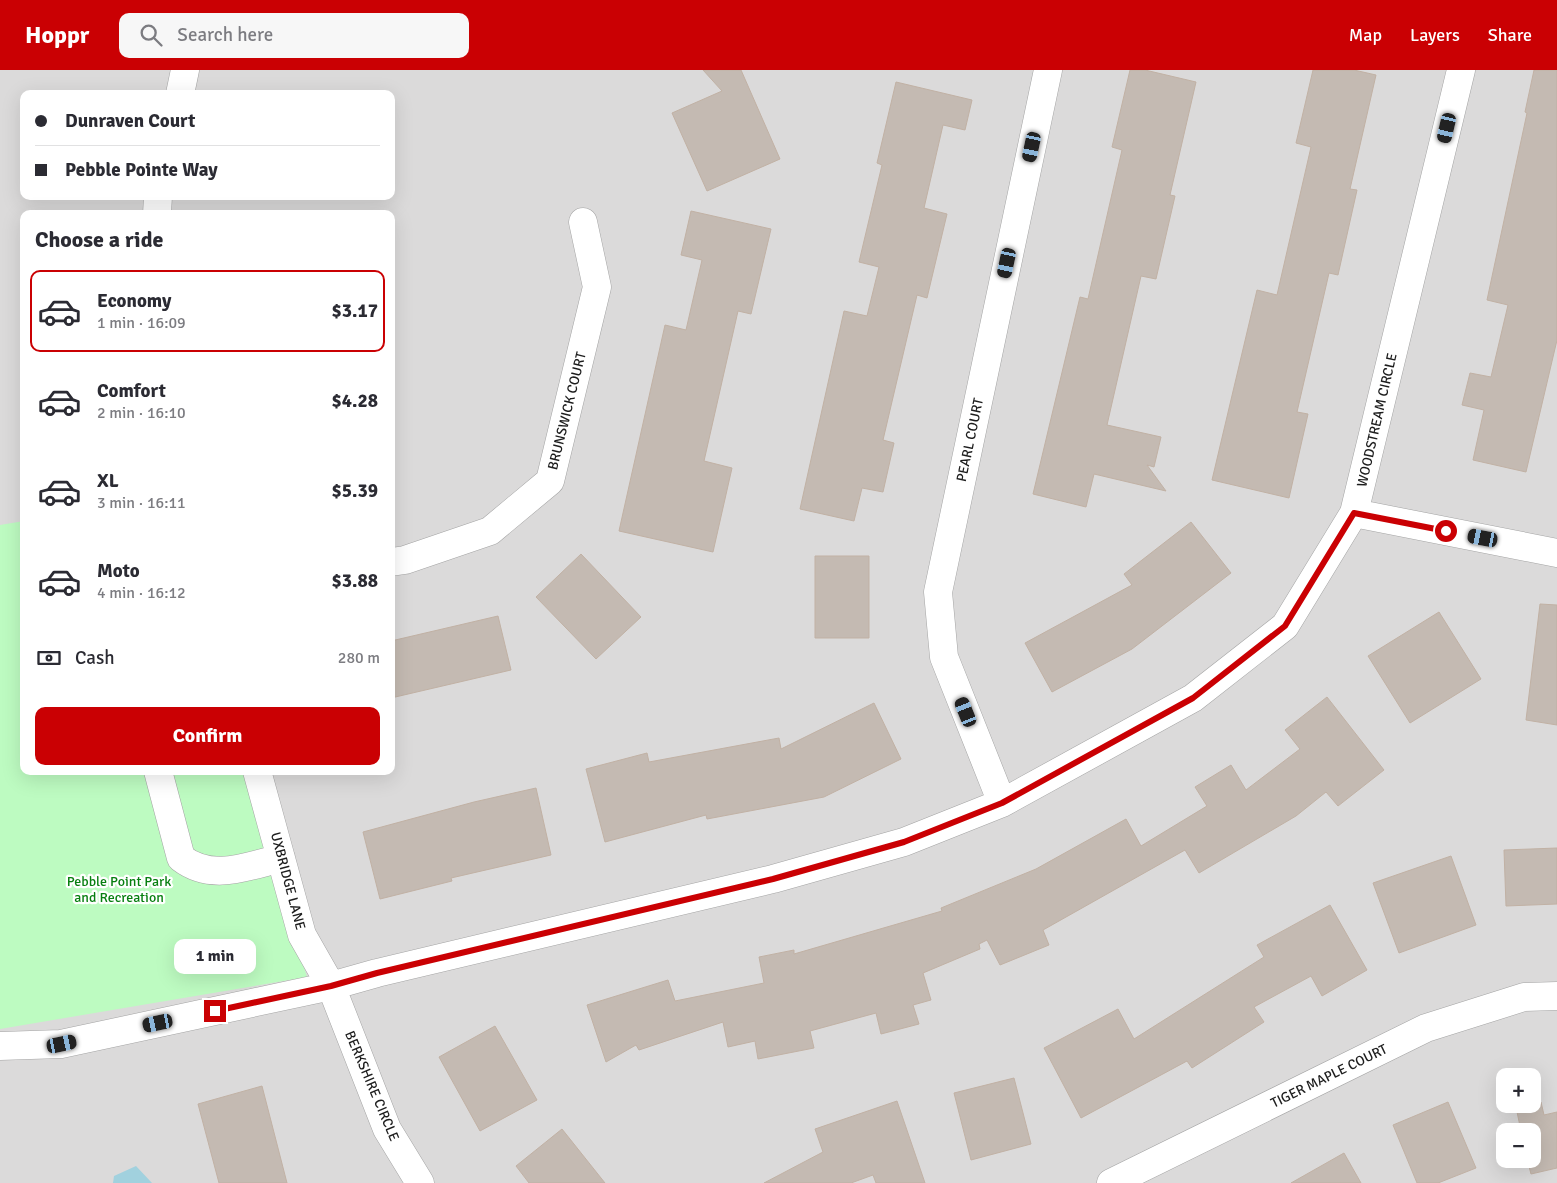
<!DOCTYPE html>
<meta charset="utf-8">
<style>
:root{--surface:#fff;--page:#f7f7f7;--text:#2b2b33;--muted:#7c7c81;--line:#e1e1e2;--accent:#ca0003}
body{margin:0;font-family:Signika,sans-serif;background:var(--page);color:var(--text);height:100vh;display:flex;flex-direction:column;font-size:19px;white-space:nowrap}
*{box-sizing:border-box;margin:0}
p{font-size:16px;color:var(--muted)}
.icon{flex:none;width:28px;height:28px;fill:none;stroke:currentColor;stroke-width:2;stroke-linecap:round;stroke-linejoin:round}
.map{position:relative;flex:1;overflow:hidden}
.side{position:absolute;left:20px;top:140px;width:375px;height:565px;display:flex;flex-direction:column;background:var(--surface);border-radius:10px;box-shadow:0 5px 20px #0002}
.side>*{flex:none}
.top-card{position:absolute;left:20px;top:20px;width:375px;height:110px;border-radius:10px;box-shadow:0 5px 20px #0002;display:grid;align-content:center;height:110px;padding:0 15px;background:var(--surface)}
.controls{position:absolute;left:1496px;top:998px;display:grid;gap:10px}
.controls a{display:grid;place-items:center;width:45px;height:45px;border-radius:10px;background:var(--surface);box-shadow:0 5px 20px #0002;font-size:25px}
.end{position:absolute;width:22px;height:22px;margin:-11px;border:6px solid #ca0003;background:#fff;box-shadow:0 0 0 2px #fff}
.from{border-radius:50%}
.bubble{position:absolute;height:35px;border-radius:10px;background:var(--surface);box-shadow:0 5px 20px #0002;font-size:16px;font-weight:700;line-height:35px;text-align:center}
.car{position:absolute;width:15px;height:30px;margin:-15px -8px;border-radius:6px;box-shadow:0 0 4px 1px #0007;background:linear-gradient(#222 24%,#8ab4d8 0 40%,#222 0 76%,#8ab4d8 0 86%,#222 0)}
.top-card b{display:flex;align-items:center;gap:18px;height:48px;font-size:19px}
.top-card b+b{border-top:1px solid var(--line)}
.top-card i{width:12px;height:12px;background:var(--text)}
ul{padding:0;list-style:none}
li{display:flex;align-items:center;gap:15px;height:82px;margin:0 10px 8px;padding:0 5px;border:2px solid transparent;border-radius:10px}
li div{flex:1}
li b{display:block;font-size:19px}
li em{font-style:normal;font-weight:700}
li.on{border-color:var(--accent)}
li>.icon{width:45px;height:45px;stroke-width:1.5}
h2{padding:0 15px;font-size:22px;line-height:60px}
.pay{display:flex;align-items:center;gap:12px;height:55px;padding:0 15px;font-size:19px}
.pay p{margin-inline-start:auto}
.button{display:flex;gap:10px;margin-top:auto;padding:10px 15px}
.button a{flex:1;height:58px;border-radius:10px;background:var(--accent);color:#fff;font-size:20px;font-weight:700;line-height:58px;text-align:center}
header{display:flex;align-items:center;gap:30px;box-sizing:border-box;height:70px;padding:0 25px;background:var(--accent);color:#fff}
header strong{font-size:24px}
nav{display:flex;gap:28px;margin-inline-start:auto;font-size:18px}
.search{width:350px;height:45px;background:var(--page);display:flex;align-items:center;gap:12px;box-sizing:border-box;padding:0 18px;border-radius:10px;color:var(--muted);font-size:19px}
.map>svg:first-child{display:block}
.residential{fill:#dbdada;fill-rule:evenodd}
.park{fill:#bdfbc1}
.water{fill:#a1d1de}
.building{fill:#c4bab2;stroke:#c1b1a4}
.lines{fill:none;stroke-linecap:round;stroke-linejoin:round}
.minor-casing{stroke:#a4a4a4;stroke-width:29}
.minor{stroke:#fff;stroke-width:28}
.route{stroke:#ca0003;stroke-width:6}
.labels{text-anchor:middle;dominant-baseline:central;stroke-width:4.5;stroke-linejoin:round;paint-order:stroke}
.street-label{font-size:14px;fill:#1d1d1d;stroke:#fff}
.park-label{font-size:14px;fill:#077f10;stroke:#fff}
</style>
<header>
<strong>Hoppr</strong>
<div class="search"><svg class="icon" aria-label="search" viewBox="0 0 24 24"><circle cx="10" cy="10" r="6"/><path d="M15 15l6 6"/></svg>Search here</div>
<nav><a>Map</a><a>Layers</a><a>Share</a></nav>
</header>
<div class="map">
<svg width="1557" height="1113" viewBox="0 0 1557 1113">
<rect width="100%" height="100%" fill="#efebe2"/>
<path class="residential" d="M 0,0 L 1557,0 L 1557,1113 L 0,1113 ZM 24,24 L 391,24 L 391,126 L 24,126 ZM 24,144 L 391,144 L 391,701 L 24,701 ZM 1505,1006 L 1532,1006 L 1532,1034 L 1505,1034 ZM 1505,1061 L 1532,1061 L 1532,1089 L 1505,1089 Z"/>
<path class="park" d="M 24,451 L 24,701 L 245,701 L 307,907 L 0,959 L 0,455 Z"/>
<path class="water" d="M 136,1096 L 152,1113 L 113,1113 L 114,1106 Z"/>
<path class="building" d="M 703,0 L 741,0 L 780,89 L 707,121 L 672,43 L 722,21 Z
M 1130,0 L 1145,0 L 1196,12 L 1170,125 L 1175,126 L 1156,209 L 1141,206 L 1107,355 L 1161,367 L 1154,397 L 1147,395 L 1166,421 L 1094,404 L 1086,437 L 1033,424 L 1080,227 L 1088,229 L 1122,80 L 1112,77 Z
M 1313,0 L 1354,0 L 1376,5 L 1350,119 L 1357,120 L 1338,205 L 1329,203 L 1297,342 L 1308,344 L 1289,428 L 1212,410 L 1257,220 L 1277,225 L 1311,77 L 1296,73 Z
M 1534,0 L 1557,0 L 1557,270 L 1526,402 L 1473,390 L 1484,340 L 1462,335 L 1470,303 L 1491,307 L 1508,235 L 1487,230 L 1527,43 L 1525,42 Z
M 896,12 L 972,30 L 965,60 L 943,55 L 924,138 L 947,144 L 927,228 L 917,225 L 883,370 L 894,373 L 883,422 L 862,418 L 854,451 L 800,439 L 844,241 L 867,246 L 879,197 L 859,192 L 882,95 L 877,93 Z
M 691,141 L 771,159 L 751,244 L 738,241 L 704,391 L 732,398 L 713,482 L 619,461 L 665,255 L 686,260 L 702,190 L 681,185 Z
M 1191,452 L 1231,503 L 1132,579 L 1052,622 L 1025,573 L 1132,515 L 1124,504 Z
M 581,484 L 641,547 L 596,589 L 536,527 Z
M 815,486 L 869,486 L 869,568 L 815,568 Z
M 1540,534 L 1557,535 L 1557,655 L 1526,650 Z
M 1439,542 L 1481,609 L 1410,653 L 1368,586 Z
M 498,546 L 511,600 L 391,628 L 391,571 Z
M 1327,627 L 1384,700 L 1338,736 L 1326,722 L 1296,746 L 1199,803 L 1185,780 L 1043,860 L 1049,875 L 1000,895 L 987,870 L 979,874 L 980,879 L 923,903 L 931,930 L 913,935 L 919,954 L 881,964 L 876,943 L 810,961 L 814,978 L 758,989 L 755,971 L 728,977 L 723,952 L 639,980 L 636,975 L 606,992 L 587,935 L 668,910 L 675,931 L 764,913 L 759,887 L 794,880 L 794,884 L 942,841 L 941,838 L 1036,799 L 1126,749 L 1141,776 L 1207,736 L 1195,717 L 1231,695 L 1246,720 L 1300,679 L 1285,660 Z
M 874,633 L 901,689 L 824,727 L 707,749 L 706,745 L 605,772 L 586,699 L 647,683 L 649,692 L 779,668 L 781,679 Z
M 536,718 L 551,785 L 451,808 L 452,811 L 380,829 L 363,762 L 474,732 Z
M 1557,778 L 1557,834 L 1506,836 L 1504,780 Z
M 1451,786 L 1476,855 L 1399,883 L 1373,813 Z
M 1330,835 L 1367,900 L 1322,926 L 1311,906 L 1254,937 L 1264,952 L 1192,998 L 1187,991 L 1081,1048 L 1044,978 L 1118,939 L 1134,969 L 1264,887 L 1257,875 Z
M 495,956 L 537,1030 L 480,1061 L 439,987 Z
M 1014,1008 L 1031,1074 L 971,1090 L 954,1023 Z
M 262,1016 L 287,1113 L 219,1113 L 198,1034 Z
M 897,1031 L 925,1113 L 876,1113 L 873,1105 L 851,1113 L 764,1113 L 823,1082 L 815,1059 Z
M 1448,1032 L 1476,1098 L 1438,1113 L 1417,1113 L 1393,1055 Z
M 1541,1032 L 1544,1045 L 1557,1042 L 1557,1098 L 1531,1104 L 1527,1089 L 1532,1089 L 1532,1061 L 1521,1061 L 1516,1037 Z
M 562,1059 L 605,1113 L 529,1113 L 516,1096 Z
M 1344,1083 L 1361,1113 L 1291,1113 Z"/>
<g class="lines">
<defs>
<path id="minor" d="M 180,24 L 185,0
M 157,144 L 158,126
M 1354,443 L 1557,483
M 391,492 L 405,490 L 490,461 L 550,411 L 597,217 L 583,152
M 158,701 L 181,788 C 212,812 248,796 281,788
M 257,701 L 302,865 L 331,916 L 387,1059 L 420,1113
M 1002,733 L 944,587 L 938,522 L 1048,0
M 0,976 L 61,974 L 331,916 L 377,903 L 773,809 L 904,772 L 1002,733 L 1193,628 L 1285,556 L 1354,443 L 1461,0
M 1111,1113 L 1426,958 L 1524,927 L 1557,926"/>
</defs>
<use href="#minor" class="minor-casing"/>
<use href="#minor" class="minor"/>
</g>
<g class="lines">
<path class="route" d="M 215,941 L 331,916 L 377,903 L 773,809 L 904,772 L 1002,733 L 1193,628 L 1285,556 L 1354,443 L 1446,461"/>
</g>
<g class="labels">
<g class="street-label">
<text transform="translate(567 341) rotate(-76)">BRUNSWICK COURT</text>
<text transform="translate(1377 350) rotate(-77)">WOODSTREAM CIRCLE</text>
<text transform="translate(970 370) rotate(-78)">PEARL COURT</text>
<text transform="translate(288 811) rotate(75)">UXBRIDGE LANE</text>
<text transform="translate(1329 1006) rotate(-26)">TIGER MAPLE COURT</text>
<text transform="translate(372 1016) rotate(67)">BERKSHIRE CIRCLE</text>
</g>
<g class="park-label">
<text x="119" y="811">Pebble Point Park<tspan x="119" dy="16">and Recreation</tspan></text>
</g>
</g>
</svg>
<div class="controls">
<a>+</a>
<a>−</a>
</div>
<i class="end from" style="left:1446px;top:461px"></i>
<i class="end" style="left:215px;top:941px"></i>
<div class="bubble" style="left:174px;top:869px;width:82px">1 min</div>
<i class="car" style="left:1447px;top:58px;rotate:193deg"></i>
<i class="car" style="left:1032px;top:77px;rotate:192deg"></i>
<i class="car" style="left:1007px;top:193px;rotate:192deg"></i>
<i class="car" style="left:1483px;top:468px;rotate:281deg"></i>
<i class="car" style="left:966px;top:642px;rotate:338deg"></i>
<i class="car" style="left:158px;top:953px;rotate:258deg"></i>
<i class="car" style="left:62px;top:974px;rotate:78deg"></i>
<div class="top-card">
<b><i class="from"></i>Dunraven Court</b>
<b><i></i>Pebble Pointe Way</b>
</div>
<section class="side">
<h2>Choose a ride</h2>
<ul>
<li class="on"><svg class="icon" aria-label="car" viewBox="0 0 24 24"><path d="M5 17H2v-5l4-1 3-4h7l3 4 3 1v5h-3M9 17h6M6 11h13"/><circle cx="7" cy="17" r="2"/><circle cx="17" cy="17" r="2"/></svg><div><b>Economy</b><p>1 min · 16:09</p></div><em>$3.17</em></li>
<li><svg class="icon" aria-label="car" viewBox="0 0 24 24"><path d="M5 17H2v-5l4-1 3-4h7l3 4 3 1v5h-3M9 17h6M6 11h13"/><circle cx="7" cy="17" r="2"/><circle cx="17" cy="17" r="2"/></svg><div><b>Comfort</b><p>2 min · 16:10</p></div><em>$4.28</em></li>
<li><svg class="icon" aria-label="car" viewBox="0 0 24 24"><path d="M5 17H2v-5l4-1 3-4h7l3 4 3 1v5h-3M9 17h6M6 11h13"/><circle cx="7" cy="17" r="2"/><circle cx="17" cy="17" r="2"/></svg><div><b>XL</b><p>3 min · 16:11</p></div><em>$5.39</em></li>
<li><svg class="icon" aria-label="car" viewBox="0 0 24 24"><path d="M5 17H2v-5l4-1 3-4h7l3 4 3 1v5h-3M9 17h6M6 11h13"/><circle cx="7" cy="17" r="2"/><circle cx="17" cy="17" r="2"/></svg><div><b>Moto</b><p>4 min · 16:12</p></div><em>$3.88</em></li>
</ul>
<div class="pay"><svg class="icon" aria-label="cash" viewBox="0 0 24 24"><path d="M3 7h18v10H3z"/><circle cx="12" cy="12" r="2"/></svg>Cash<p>280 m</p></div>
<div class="button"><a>Confirm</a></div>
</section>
</div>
